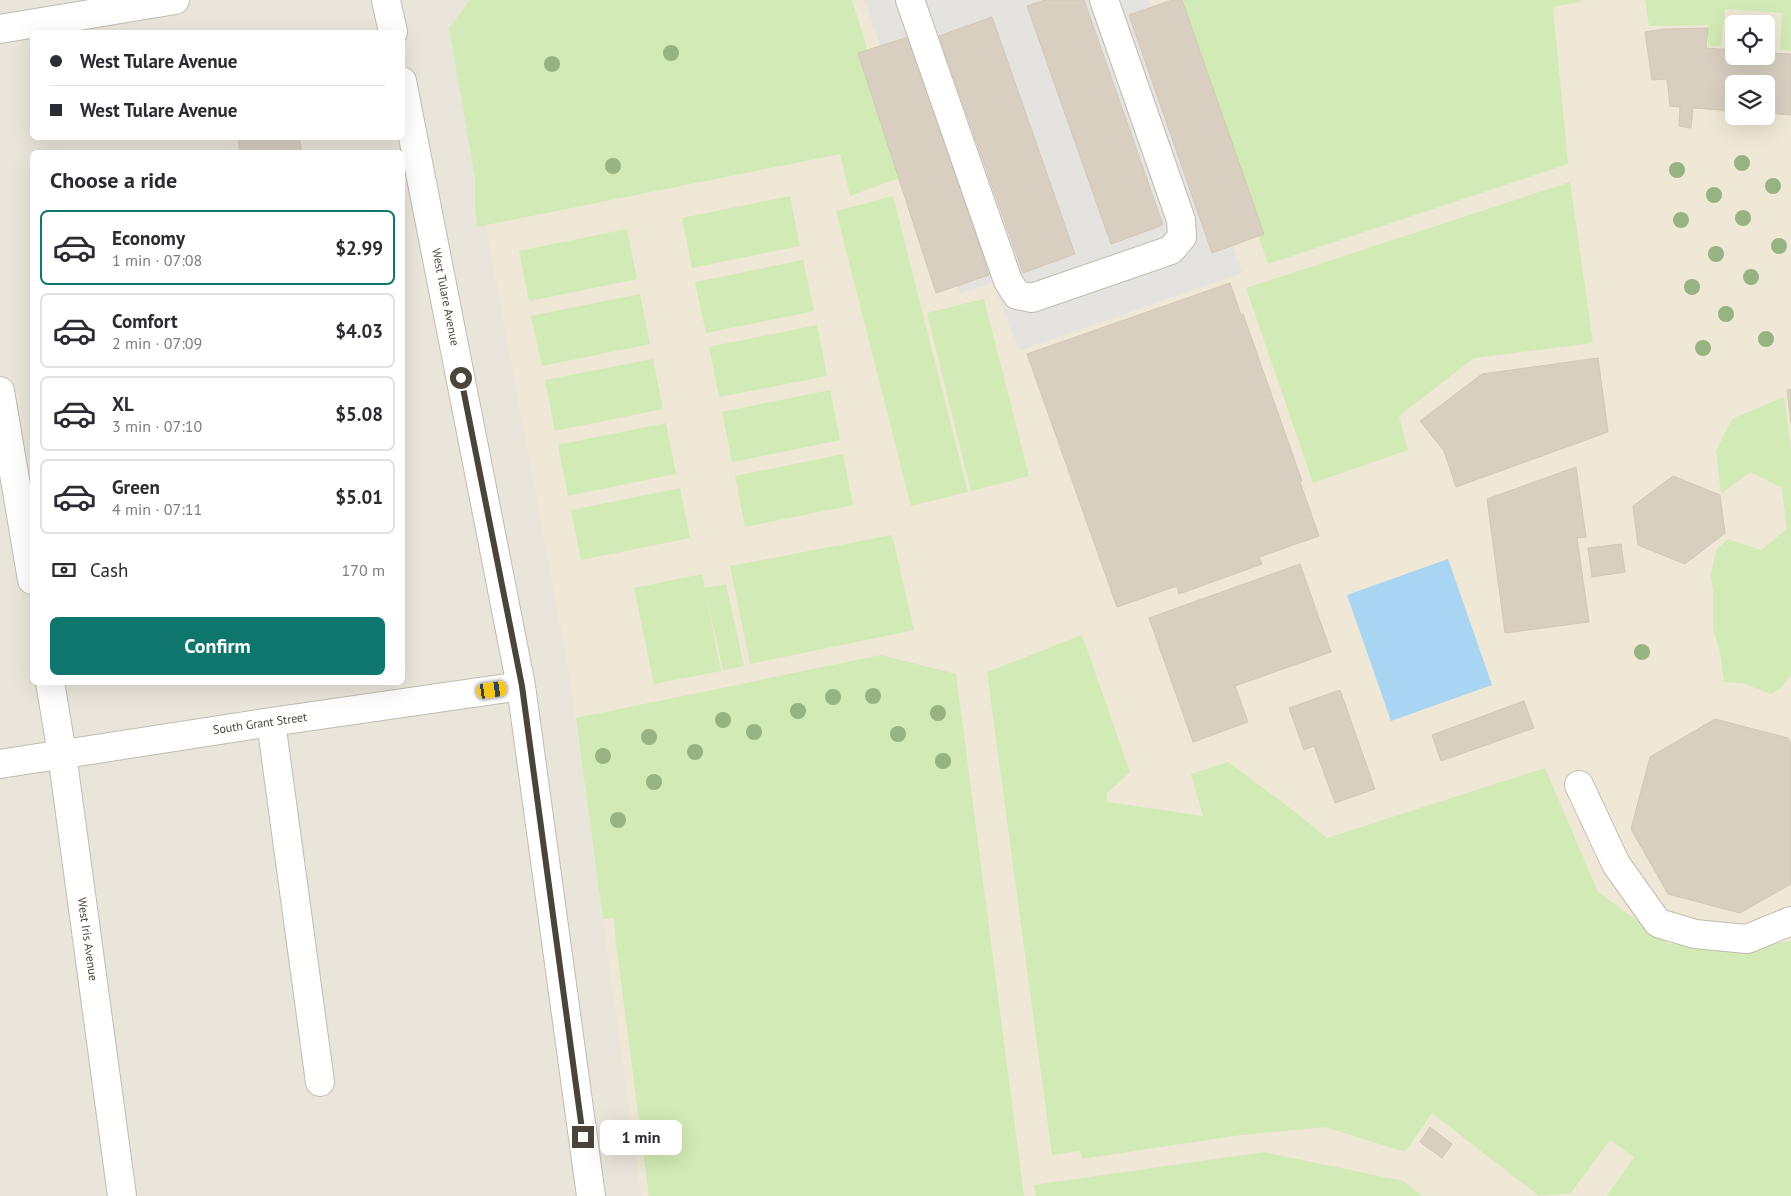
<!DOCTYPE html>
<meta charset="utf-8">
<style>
:root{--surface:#fff;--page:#f7f7f7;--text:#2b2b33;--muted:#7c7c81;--line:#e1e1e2;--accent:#0f766e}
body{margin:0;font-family:"PT Sans",sans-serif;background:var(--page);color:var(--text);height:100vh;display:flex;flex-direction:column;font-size:19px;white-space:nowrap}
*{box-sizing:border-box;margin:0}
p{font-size:16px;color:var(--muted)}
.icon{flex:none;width:28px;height:28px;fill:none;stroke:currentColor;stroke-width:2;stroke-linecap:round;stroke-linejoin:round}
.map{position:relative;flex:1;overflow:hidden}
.drawer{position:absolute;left:30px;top:150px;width:375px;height:535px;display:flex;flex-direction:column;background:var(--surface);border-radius:8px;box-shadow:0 5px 20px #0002}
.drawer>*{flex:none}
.banner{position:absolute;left:30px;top:30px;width:375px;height:110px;border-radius:8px;box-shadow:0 5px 20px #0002;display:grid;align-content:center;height:110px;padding:0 20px;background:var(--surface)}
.fabs{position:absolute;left:1725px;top:15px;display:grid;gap:10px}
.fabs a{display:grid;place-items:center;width:50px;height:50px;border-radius:8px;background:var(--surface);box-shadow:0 5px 20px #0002;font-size:25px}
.end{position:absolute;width:22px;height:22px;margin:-11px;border:6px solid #4b4439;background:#fff;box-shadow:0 0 0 2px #fff}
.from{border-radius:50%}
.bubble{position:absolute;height:35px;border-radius:8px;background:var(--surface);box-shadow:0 5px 20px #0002;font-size:16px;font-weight:700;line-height:35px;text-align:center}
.car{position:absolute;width:15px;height:30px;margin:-15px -8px;border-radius:6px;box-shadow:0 0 4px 1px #0007;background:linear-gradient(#f5c518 24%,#345 0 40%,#f5c518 0 76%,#345 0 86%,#f5c518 0)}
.banner b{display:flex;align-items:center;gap:18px;height:48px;font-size:19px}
.banner b+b{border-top:1px solid var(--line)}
.banner i{width:12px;height:12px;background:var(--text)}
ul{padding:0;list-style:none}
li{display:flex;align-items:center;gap:15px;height:75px;margin:0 10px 8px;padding:0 10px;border:2px solid var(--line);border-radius:8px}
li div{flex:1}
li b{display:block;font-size:19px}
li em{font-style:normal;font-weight:700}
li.active{border-color:var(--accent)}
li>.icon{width:45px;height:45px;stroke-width:1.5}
h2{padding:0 20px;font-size:22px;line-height:60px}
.pay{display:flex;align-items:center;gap:12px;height:55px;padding:0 20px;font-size:19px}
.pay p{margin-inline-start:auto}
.action{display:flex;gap:10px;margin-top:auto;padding:10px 20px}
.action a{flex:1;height:58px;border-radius:8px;background:var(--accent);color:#fff;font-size:20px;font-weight:700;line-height:58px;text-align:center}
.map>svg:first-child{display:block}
.residential{fill:#eae5da;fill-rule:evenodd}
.education{fill:#efe8d6;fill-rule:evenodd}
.green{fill:#d2eab5}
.parking{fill:#e5e3e0}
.water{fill:#a9d4f2}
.building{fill:#d8cfc1;stroke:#d3c7b4}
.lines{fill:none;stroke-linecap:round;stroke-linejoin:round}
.minor-casing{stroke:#c2bbae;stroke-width:30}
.minor{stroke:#fff;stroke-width:28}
.tree{fill:#97b381}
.route{stroke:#4b4439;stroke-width:6}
.labels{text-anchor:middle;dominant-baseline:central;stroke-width:4;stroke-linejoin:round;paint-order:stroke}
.street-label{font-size:12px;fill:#4b4439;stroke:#fff}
</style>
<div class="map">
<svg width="1791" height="1196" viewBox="0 0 1791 1196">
<rect width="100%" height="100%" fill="#f6f3ec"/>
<path class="residential" d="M 0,0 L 1791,0 L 1791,1196 L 0,1196 ZM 1734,24 L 1766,24 L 1766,56 L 1734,56 ZM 32,32 L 402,32 L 402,138 L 32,138 ZM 1734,84 L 1766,84 L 1766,116 L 1734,116 ZM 32,152 L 402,152 L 402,682 L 32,682 Z"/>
<path class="education" d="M 470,0 L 1791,0 L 1791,1196 L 641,1196 L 570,678 L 449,28 ZM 1734,24 L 1766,24 L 1766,56 L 1734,56 ZM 1734,84 L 1766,84 L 1766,116 L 1734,116 Z"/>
<path class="green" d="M 470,0 L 852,0 L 907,175 L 850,196 L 840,154 L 477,227 L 475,206 L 475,177 L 449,28 Z
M 1179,0 L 1580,0 L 1581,2 L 1553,7 L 1568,164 L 1268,264 Z
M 1645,0 L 1791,0 L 1791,51 L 1780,50 L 1782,13 L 1725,9 L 1721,46 L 1708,47 L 1708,25 L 1649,26 Z
M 1570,182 L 1593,343 L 1474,358 L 1399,416 L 1408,450 L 1313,483 L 1246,288 Z
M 790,196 L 800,246 L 692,268 L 682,218 Z
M 893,196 L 968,492 L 911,506 L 836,211 Z
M 627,229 L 637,279 L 529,301 L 519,251 Z
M 803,260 L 814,311 L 706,333 L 695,282 Z
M 640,294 L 650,344 L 542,366 L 531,316 Z
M 984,299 L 1029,476 L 971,491 L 927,313 Z
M 817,325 L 827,376 L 719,397 L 709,347 Z
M 653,359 L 663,409 L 555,431 L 545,380 Z
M 830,390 L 840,440 L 732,462 L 722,412 Z
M 1784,397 L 1791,448 L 1791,675 L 1780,689 L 1771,694 L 1742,683 L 1724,682 L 1720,652 L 1713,629 L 1713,593 L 1711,574 L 1716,550 L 1728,539 L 1761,550 L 1787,529 L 1782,488 L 1750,472 L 1721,494 L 1716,451 L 1732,419 Z
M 666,423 L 676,474 L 568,496 L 558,445 Z
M 843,454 L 853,505 L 745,527 L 735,476 Z
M 680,488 L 690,538 L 581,560 L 571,510 Z
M 892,535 L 914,630 L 750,664 L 730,566 Z
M 702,574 L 705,588 L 726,584 L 744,666 L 723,670 L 705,590 L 721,671 L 654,684 L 634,588 Z
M 1082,635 L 1130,772 L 1106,794 L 1108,802 L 1203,816 L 1191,774 L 1228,762 L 1285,804 L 1327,838 L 1545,768 L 1598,892 L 1669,944 L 1748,946 L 1791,941 L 1791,1196 L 1607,1196 L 1634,1157 L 1610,1140 L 1571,1193 L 1539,1196 L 1432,1113 L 1405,1152 L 1325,1127 L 1233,1136 L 1082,1159 L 1080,1151 L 1052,1155 L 987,672 Z
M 881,655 L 956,674 L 1024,1196 L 649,1196 L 616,944 L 614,918 L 603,919 L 576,718 Z
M 1264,1152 L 1403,1181 L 1423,1196 L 1036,1196 L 1034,1185 Z"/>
<path class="parking" d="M 865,0 L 1149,0 L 1242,273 L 1019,351 L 993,282 L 960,294 Z"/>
<path class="water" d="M 1448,559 L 1492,685 L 1391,721 L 1347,595 Z"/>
<path class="building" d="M 1045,0 L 1084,0 L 1163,225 L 1111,244 L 1027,6 Z
M 1172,0 L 1182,0 L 1264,234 L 1212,253 L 1129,15 Z
M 992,17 L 1075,254 L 1023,273 L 939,36 Z
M 1708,28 L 1706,48 L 1734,50 L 1734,56 L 1766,56 L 1766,53 L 1791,54 L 1791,115 L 1766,113 L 1766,84 L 1734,84 L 1734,111 L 1693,108 L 1691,128 L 1679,126 L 1680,107 L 1670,106 L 1667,79 L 1652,80 L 1645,32 L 1664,29 Z
M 911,36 L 989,275 L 936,293 L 858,53 Z
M 238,138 L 299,138 L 302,152 L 240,152 Z
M 1230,283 L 1241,315 L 1243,314 L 1302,481 L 1300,482 L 1319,536 L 1259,557 L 1262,564 L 1179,594 L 1177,586 L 1117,607 L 1027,354 Z
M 1598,358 L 1608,432 L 1456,487 L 1444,451 L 1420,421 L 1482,374 Z
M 1791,389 L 1791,422 L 1787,390 Z
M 1576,467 L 1586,537 L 1577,538 L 1589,622 L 1505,633 L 1487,499 Z
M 1673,476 L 1720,495 L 1725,533 L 1685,564 L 1638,545 L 1633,506 Z
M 1621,544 L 1625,572 L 1592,577 L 1588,548 Z
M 1300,564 L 1331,652 L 1235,686 L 1248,722 L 1193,742 L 1149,618 Z
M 1340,690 L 1375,789 L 1335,803 L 1314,746 L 1304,750 L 1289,708 Z
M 1524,701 L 1534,728 L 1441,761 L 1432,735 Z
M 1715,719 L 1788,738 L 1791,744 L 1791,884 L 1740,913 L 1668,894 L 1631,829 L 1650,757 Z
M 1430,1127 L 1452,1144 L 1442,1158 L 1420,1142 Z"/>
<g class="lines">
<defs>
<path id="minor" d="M 386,0 L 393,32
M 910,0 L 1008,281 L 1017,295 L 1032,298 L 1171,250 L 1182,237 L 1181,220 L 1104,0
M 0,29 L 175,0
M 402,81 L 521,686 L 591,1196
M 0,391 L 32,580
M 50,682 L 62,754 L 122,1196
M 271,722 L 320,1082
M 0,764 L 271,722 L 521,686
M 1579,785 L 1616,864 L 1658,923 L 1695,934 L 1747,939 L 1791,921"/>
</defs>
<use href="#minor" class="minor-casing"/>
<use href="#minor" class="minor"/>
</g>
<g class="tree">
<circle cx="671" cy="53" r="8"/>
<circle cx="552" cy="64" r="8"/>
<circle cx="1742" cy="163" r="8"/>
<circle cx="613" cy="166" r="8"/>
<circle cx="1677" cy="170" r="8"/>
<circle cx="1773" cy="186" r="8"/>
<circle cx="1714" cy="195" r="8"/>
<circle cx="1743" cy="218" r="8"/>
<circle cx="1681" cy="220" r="8"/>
<circle cx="1779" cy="246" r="8"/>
<circle cx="1716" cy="254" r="8"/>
<circle cx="1751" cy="277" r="8"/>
<circle cx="1692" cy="287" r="8"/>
<circle cx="1726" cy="314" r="8"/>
<circle cx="1766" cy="339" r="8"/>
<circle cx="1703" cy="348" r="8"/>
<circle cx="1642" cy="652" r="8"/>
<circle cx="873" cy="696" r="8"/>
<circle cx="833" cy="697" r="8"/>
<circle cx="798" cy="711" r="8"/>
<circle cx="938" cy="713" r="8"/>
<circle cx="723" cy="720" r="8"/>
<circle cx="754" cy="732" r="8"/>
<circle cx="898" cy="734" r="8"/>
<circle cx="649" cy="737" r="8"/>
<circle cx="695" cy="752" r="8"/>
<circle cx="603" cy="756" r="8"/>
<circle cx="943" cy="761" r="8"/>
<circle cx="654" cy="782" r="8"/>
<circle cx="618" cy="820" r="8"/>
</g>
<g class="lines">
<path class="route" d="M 461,378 L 522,686 L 583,1137"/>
</g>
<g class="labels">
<g class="street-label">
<text transform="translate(446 297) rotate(79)">West Tulare Avenue</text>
<text transform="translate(260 723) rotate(-8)">South Grant Street</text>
<text transform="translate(88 939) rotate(82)">West Iris Avenue</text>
</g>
</g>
</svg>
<div class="fabs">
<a><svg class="icon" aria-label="locate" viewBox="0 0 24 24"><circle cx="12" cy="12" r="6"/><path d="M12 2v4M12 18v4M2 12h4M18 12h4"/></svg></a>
<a><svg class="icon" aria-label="layers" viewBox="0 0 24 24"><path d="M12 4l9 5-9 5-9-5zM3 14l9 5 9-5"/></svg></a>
</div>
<i class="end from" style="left:461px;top:378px"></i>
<i class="end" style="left:583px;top:1137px"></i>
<div class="bubble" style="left:600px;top:1120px;width:82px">1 min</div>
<i class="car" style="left:492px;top:690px;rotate:82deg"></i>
<div class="banner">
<b><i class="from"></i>West Tulare Avenue</b>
<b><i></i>West Tulare Avenue</b>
</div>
<section class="drawer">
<h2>Choose a ride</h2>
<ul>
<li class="active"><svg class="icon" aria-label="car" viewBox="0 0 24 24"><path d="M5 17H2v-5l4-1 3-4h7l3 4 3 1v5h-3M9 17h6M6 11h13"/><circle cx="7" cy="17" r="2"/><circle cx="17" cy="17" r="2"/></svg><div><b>Economy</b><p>1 min · 07:08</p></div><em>$2.99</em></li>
<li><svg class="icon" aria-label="car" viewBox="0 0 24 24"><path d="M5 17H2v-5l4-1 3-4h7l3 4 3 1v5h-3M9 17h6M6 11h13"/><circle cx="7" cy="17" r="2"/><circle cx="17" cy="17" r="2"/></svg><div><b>Comfort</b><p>2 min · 07:09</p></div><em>$4.03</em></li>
<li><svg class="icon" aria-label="car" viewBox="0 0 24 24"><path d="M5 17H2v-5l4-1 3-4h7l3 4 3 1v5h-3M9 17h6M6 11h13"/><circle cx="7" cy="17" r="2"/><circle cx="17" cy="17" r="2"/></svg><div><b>XL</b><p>3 min · 07:10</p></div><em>$5.08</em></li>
<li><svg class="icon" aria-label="car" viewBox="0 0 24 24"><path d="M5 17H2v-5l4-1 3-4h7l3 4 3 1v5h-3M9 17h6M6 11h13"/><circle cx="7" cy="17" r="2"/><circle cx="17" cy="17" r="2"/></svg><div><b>Green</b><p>4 min · 07:11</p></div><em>$5.01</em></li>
</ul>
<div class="pay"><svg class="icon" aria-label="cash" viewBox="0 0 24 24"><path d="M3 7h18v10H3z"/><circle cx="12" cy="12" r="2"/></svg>Cash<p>170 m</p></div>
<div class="action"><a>Confirm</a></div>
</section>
</div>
